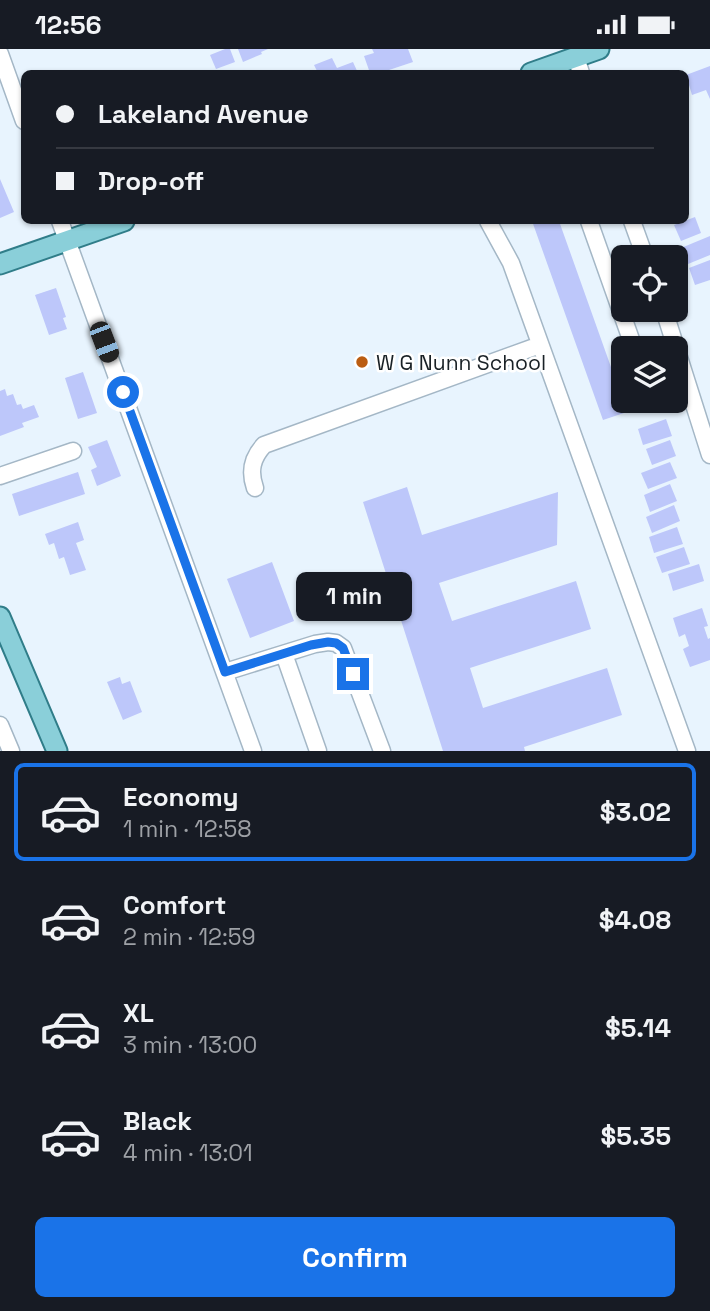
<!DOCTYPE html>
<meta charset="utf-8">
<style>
:root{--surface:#171b24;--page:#242831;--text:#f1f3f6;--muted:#9ea1a6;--line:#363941;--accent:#1a73e8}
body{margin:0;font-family:"Space Grotesk",sans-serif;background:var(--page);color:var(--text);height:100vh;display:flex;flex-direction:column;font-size:26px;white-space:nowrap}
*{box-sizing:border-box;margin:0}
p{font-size:23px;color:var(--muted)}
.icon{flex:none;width:38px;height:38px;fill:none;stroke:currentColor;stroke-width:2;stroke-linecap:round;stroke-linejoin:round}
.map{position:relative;height:702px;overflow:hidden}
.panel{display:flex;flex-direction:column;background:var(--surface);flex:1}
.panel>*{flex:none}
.guide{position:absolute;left:21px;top:21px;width:668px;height:154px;border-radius:10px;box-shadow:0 2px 5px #0004;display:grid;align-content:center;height:154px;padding:0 35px;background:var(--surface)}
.tools{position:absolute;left:611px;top:196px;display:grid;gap:14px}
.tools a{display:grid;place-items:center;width:77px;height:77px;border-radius:10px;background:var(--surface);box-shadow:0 2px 5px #0004;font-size:35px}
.end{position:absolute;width:32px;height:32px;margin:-16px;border:9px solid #1a73e8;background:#fff;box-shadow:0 0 0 4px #fff}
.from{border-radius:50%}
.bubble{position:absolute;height:49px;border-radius:10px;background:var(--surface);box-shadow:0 2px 5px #0004;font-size:23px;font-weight:600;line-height:49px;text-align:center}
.car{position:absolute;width:21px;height:42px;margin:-21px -10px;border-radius:9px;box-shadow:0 0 5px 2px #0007;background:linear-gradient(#222 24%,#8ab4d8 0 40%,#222 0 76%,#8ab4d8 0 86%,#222 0)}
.guide b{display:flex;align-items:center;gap:24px;height:66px;font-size:26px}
.guide b+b{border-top:2px solid var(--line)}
.guide i{width:18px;height:18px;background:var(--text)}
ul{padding:12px 0 0;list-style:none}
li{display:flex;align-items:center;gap:21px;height:98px;margin:0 14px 10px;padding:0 21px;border:4px solid transparent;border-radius:10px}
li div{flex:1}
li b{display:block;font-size:26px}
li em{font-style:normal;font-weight:600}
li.selected{border-color:var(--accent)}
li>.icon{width:63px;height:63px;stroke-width:1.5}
.cta{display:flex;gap:14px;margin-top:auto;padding:14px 35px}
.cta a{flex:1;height:80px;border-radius:10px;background:var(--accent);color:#fff;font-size:28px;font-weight:600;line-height:80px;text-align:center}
.status{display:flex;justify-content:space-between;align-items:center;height:49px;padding:0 35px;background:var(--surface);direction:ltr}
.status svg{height:19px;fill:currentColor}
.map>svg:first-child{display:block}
.building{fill:#bdc7fa}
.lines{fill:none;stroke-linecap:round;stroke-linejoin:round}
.minor-casing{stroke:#a4b7c6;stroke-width:19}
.major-casing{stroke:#307d89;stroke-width:23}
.minor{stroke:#fff;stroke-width:16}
.major{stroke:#8acfd9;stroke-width:19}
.route{stroke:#1a73e8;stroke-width:9}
.poi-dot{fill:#bb5d12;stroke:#fff;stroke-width:2.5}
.labels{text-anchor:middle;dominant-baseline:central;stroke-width:5;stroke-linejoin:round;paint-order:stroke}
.poi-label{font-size:21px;fill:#192126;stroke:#fff;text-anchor:start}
</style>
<div class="status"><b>12:56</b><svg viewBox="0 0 49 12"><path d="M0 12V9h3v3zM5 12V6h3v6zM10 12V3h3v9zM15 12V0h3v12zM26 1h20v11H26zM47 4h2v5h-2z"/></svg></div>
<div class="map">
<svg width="710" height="702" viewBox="0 0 710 702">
<rect width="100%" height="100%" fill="#e8f4fe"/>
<path class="building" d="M 225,0 L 230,0 L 235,13 L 216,20 L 210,6 Z
M 238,0 L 268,0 L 261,3 L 262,5 L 243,13 Z
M 372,0 L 408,0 L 413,13 L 380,24 L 370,24 L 364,7 L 374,4 Z
M 332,9 L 337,19 L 353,13 L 358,24 L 318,24 L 314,16 Z
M 710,17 L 710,50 L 706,41 L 692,46 L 686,26 Z
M 0,130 L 14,163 L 0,169 Z
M 695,168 L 701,184 L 681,192 L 674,176 Z
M 532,172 L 559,172 L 627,363 L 603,371 Z
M 710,187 L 710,206 L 688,215 L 681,199 Z
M 710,211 L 710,231 L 695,236 L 689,219 Z
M 56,239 L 66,268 L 63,269 L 67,280 L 49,286 L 35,246 Z
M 83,323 L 97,364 L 78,370 L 65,329 Z
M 5,340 L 7,347 L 13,345 L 17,356 L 21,355 L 23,360 L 34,356 L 39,368 L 22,374 L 24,378 L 0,387 L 0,342 Z
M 666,370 L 672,387 L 643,396 L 638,380 Z
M 107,391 L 121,427 L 97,437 L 91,421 L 97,418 L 88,398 Z
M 670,391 L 676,407 L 652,416 L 646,400 Z
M 670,413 L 677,429 L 648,440 L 641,424 Z
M 78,423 L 85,445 L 19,467 L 12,445 Z
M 670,435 L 677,452 L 650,463 L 644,446 Z
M 407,438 L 422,486 L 558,443 L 557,496 L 439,534 L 452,572 L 576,532 L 591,580 L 470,619 L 483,659 L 607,619 L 622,666 L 524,698 L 525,702 L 443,702 L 363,453 Z
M 674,456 L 680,472 L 652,484 L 646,468 Z
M 78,473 L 84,491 L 76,494 L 86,521 L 70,526 L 64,508 L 59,510 L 54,494 L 49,496 L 45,485 Z
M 677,478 L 683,495 L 654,504 L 649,488 Z
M 684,498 L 690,515 L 662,524 L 656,508 Z
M 272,513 L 294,572 L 250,589 L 227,530 Z
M 699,515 L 704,532 L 673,542 L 668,525 Z
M 702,559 L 708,577 L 704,578 L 708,590 L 710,589 L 710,611 L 690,618 L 683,600 L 689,597 L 685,585 L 679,588 L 673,569 Z
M 120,628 L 122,635 L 130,632 L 142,663 L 123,671 L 107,633 Z"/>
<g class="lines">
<defs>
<path id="minor" d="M 0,5 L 24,72
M 576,8 L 581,24
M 60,172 L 253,702
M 488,172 L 511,214 L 687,702
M 589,172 L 634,299
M 632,172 L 645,208
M 664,261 L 710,406
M 0,427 L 73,402
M 255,439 C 249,422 252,409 264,396 L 540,296
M 284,605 L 318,702
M 225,623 L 315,595 L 328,593 L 336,594 L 343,599 L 382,702
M 0,676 L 11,702"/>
<path id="major" d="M 531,24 L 599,0
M 0,215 L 124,172
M 0,568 L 57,702"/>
</defs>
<use href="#minor" class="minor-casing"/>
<use href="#major" class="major-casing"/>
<use href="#minor" class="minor"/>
<use href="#major" class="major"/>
</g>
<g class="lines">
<path class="route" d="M 123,343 L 225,623 L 311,596 L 328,593 L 336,594 L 343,599 L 353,625"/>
</g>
<circle class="poi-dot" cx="362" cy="313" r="7"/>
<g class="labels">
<g class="poi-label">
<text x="376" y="313">W G Nunn School</text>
</g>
</g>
</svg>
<div class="tools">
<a><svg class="icon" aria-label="locate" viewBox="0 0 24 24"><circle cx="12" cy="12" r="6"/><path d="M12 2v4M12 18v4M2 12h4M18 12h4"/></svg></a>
<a><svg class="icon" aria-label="layers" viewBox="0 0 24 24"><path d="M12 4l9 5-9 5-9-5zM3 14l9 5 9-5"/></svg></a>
</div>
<i class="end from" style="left:123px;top:343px"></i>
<i class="end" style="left:353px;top:625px"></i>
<div class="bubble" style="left:296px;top:523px;width:116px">1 min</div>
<i class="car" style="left:104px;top:293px;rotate:159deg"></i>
<div class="guide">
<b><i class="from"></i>Lakeland Avenue</b>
<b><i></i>Drop-off</b>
</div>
</div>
<section class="panel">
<ul>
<li class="selected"><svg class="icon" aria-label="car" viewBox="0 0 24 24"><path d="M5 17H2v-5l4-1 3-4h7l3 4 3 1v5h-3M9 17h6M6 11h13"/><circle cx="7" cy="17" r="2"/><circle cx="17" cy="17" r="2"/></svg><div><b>Economy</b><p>1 min · 12:58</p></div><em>$3.02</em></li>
<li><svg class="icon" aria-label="car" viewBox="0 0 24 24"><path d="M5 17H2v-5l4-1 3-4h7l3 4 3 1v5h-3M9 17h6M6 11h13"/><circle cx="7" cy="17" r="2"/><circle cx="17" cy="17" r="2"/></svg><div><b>Comfort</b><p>2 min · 12:59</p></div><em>$4.08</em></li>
<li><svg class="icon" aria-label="car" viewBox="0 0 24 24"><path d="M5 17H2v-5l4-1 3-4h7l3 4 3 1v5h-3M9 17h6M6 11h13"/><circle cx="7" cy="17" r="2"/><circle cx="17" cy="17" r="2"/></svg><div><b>XL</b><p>3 min · 13:00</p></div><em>$5.14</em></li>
<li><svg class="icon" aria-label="car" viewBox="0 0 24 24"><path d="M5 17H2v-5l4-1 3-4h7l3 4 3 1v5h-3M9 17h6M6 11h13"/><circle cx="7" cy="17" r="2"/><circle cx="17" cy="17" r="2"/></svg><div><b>Black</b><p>4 min · 13:01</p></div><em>$5.35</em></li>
</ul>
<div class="cta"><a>Confirm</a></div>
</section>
